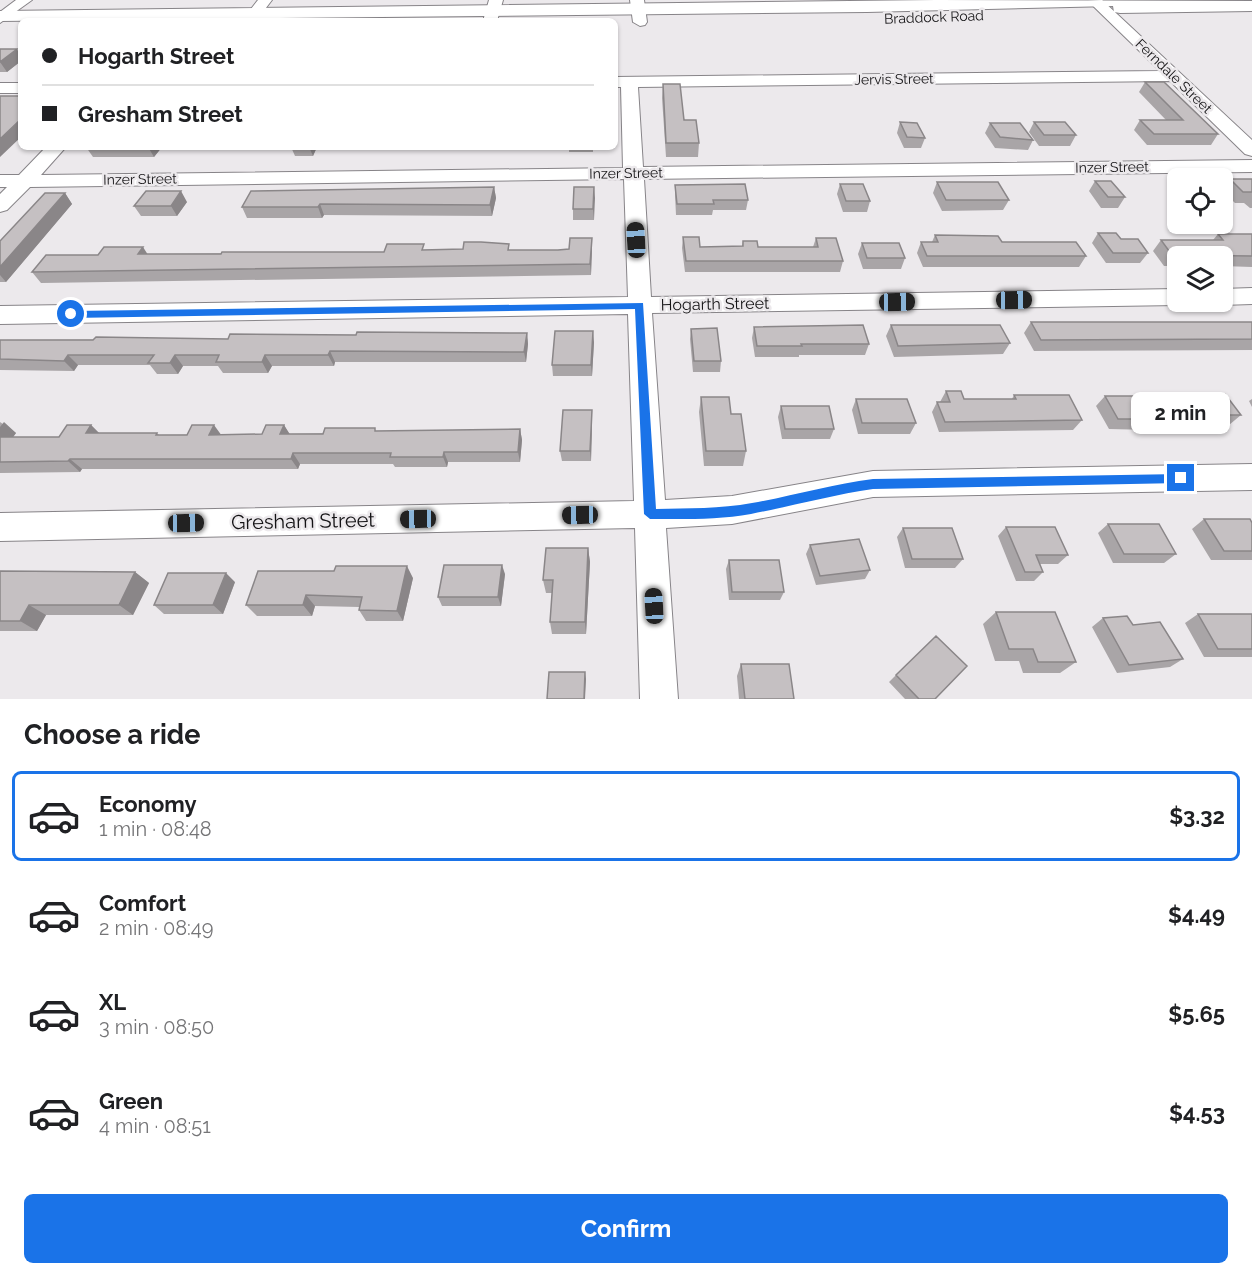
<!DOCTYPE html>
<meta charset="utf-8">
<style>
:root{--surface:#fff;--page:#f6f6f6;--text:#202124;--muted:#757577;--line:#e0e0e0;--accent:#1a73e8}
body{margin:0;font-family:Raleway,sans-serif;background:var(--page);color:var(--text);height:100vh;display:flex;flex-direction:column;font-size:22px;white-space:nowrap}
*{box-sizing:border-box;margin:0}
p{font-size:20px;color:var(--muted)}
.icon{flex:none;width:33px;height:33px;fill:none;stroke:currentColor;stroke-width:2;stroke-linecap:round;stroke-linejoin:round}
.map{position:relative;height:699px;overflow:hidden}
.details{display:flex;flex-direction:column;background:var(--surface);flex:1}
.details>*{flex:none}
.banner{position:absolute;left:18px;top:18px;width:600px;height:132px;border-radius:9px;box-shadow:0 2px 4px #0004;display:grid;align-content:center;height:132px;padding:0 24px;background:var(--surface)}
.buttons{position:absolute;left:1167px;top:168px;display:grid;gap:12px}
.buttons a{display:grid;place-items:center;width:66px;height:66px;border-radius:9px;background:var(--surface);box-shadow:0 2px 4px #0004;font-size:30px}
.end{position:absolute;width:27px;height:27px;margin:-14px;border:8px solid #1a73e8;background:#fff;box-shadow:0 0 0 3px #fff}
.from{border-radius:50%}
.bubble{position:absolute;height:42px;border-radius:9px;background:var(--surface);box-shadow:0 2px 4px #0004;font-size:20px;font-weight:700;line-height:42px;text-align:center}
.car{position:absolute;width:18px;height:36px;margin:-18px -9px;border-radius:8px;box-shadow:0 0 4px 2px #0007;background:linear-gradient(#222 24%,#8ab4d8 0 40%,#222 0 76%,#8ab4d8 0 86%,#222 0)}
.banner b{display:flex;align-items:center;gap:21px;height:57px;font-size:22px}
.banner b+b{border-top:2px solid var(--line)}
.banner i{width:15px;height:15px;background:var(--text)}
ul{padding:0;list-style:none}
li{display:flex;align-items:center;gap:18px;height:90px;margin:0 12px 9px;padding:0 12px;border:3px solid transparent;border-radius:9px}
li div{flex:1}
li b{display:block;font-size:22px}
li em{font-style:normal;font-weight:700}
li.on{border-color:var(--accent)}
li>.icon{width:54px;height:54px;stroke-width:1.5}
h2{padding:0 24px;font-size:27px;line-height:72px}
.action{display:flex;gap:12px;margin-top:auto;padding:12px 24px}
.action a{flex:1;height:69px;border-radius:9px;background:var(--accent);color:#fff;font-size:24px;font-weight:700;line-height:69px;text-align:center}
.map>svg:first-child{display:block}
.lines{fill:none;stroke-linecap:round;stroke-linejoin:round}
.minor-casing{stroke:#878488;stroke-width:2}
.major-casing{stroke:#878488;stroke-width:2}
.minor{fill:#fff;fill-rule:evenodd}
.major{fill:#fff;fill-rule:evenodd}
.wall{fill:#a9a5a7}
.shaded-wall{fill:#8a8688}
.building{fill:#c5c0c2;stroke:#8a8688;stroke-width:1.5}
.route{fill:#1a73e8}
.labels{text-anchor:middle;dominant-baseline:central;stroke-width:5;stroke-linejoin:round;paint-order:stroke}
.far-street-label{font-size:14px;fill:#141315;stroke:#ece9ec}
.street-label{font-size:16px;fill:#141315;stroke:#ece9ec}
.near-street-label{font-size:20px;fill:#141315;stroke:#ece9ec}
</style>
<div class="map">
<svg width="1252" height="699" viewBox="0 0 1252 699">
<rect width="100%" height="100%" fill="#ece9ec"/>
<g class="lines">
<defs>
<path id="minor" d="M 16,0 L 32,0 L 0,23 L 0,12 Z
M 258,0 L 272,0 L 259,17 L 249,17 L 247,14 Z
M 489,0 L 503,0 L 497,21 L 483,21 Z
M 630,0 L 644,0 L 647,22 L 645,25 L 640,26 L 633,22 Z
M 1102,0 L 1252,140 L 1252,156 L 1245,154 L 1170,81 L 638,87 L 643,167 L 1252,160 L 1252,172 L 644,179 L 651,297 L 1178,289 L 1178,302 L 1187,302 L 1178,305 L 652,313 L 665,500 L 732,496 L 873,471 L 1252,464 L 1252,490 L 873,497 L 732,524 L 666,528 L 678,699 L 640,699 L 635,528 L 0,541 L 0,513 L 634,501 L 628,314 L 0,324 L 0,306 L 628,297 L 624,179 L 30,187 L 7,210 L 0,212 L 0,194 L 7,187 L 0,187 L 0,175 L 19,175 L 46,147 L 66,147 L 41,175 L 623,168 L 621,87 L 615,87 L 615,77 L 1160,71 L 1088,1 Z
M 0,83 L 21,83 L 21,93 L 0,93 Z
M 1252,288 L 1252,304 L 1222,305 L 1213,302 L 1222,302 L 1222,289 Z"/>
<path id="major" d="M 936,0 L 1252,1 L 1252,11 L 1120,13 L 1114,12 L 1113,6 L 867,12 L 0,21 L 0,11 Z"/>
</defs>
<use href="#minor" class="minor-casing"/>
<use href="#major" class="major-casing"/>
<use href="#minor" class="minor"/>
<use href="#major" class="major"/>
</g>
<path class="wall" d="M 0,49 L 21,56 L 21,61 L 7,72 L 0,72 Z
M 1145,82 L 1218,134 L 1211,145 L 1147,145 L 1134,130 L 1140,120 L 1166,120 L 1139,92 Z
M 663,84 L 699,143 L 698,157 L 666,157 L 662,98 Z
M 900,122 L 925,138 L 921,148 L 904,148 L 897,133 Z
M 1034,122 L 1076,135 L 1070,146 L 1039,146 L 1029,132 Z
M 990,123 L 1033,140 L 1028,150 L 995,148 L 985,133 Z
M 86,147 L 162,147 L 154,157 L 93,157 Z
M 291,147 L 317,147 L 313,156 L 295,156 Z
M 569,147 L 593,147 L 593,152 L 569,152 Z
M 1230,179 L 1252,179 L 1252,208 L 1250,208 L 1244,203 L 1235,203 L 1222,190 L 1222,188 Z
M 1095,181 L 1125,197 L 1118,208 L 1101,208 L 1089,191 Z
M 937,182 L 1009,200 L 1003,210 L 942,211 L 933,193 Z
M 840,184 L 870,201 L 867,212 L 843,212 L 837,194 Z
M 675,185 L 748,200 L 746,210 L 713,210 L 712,215 L 676,215 L 675,195 Z
M 494,187 L 496,198 L 492,216 L 324,215 L 322,218 L 247,218 L 242,207 Z
M 594,187 L 594,220 L 573,220 L 573,209 Z
M 65,193 L 72,204 L 6,282 L 0,282 L 0,241 Z
M 187,202 L 177,216 L 141,216 L 134,206 Z
M 1098,233 L 1121,239 L 1148,253 L 1140,263 L 1106,263 L 1092,243 Z
M 1218,234 L 1252,234 L 1252,267 L 1222,266 L 1222,256 L 1178,256 L 1178,266 L 1164,266 L 1153,251 L 1161,240 L 1213,240 Z
M 935,235 L 1002,242 L 1086,256 L 1079,267 L 923,267 L 917,253 L 921,242 L 932,242 Z
M 683,237 L 700,247 L 742,246 L 743,241 L 758,247 L 813,247 L 816,238 L 843,261 L 840,272 L 685,272 L 682,248 Z
M 592,238 L 591,275 L 41,283 L 32,272 L 148,254 L 384,252 L 426,250 L 558,250 L 569,249 Z
M 862,243 L 905,258 L 901,269 L 863,269 L 858,254 Z
M 1031,322 L 1252,322 L 1252,350 L 1034,351 L 1024,333 Z
M 891,325 L 1010,343 L 1003,354 L 894,357 L 886,336 Z
M 754,327 L 869,344 L 865,355 L 799,355 L 799,357 L 755,357 L 752,338 Z
M 691,329 L 721,361 L 720,372 L 693,372 L 690,339 Z
M 527,333 L 528,344 L 526,362 L 335,362 L 334,366 L 272,366 L 268,373 L 223,373 L 218,366 L 183,366 L 178,374 L 157,374 L 150,365 L 78,365 L 74,371 L 0,370 L 0,340 L 228,339 Z
M 594,342 L 592,376 L 553,376 L 552,365 Z
M 946,391 L 964,399 L 1012,399 L 1014,395 L 1082,420 L 1073,430 L 939,432 L 932,412 L 937,402 L 940,402 Z
M 1180,394 L 1241,415 L 1229,425 L 1184,425 L 1170,405 Z
M 1105,396 L 1161,419 L 1151,430 L 1109,429 L 1096,406 Z
M 701,397 L 731,414 L 746,451 L 743,466 L 704,466 L 699,412 Z
M 856,399 L 916,423 L 910,434 L 858,434 L 852,410 Z
M 1252,399 L 1252,407 L 1249,401 Z
M 781,406 L 834,429 L 830,439 L 782,439 L 778,417 Z
M 592,410 L 592,421 L 591,461 L 562,461 L 560,451 Z
M 0,422 L 16,433 L 13,437 L 59,437 L 91,425 L 99,433 L 157,433 L 159,435 L 262,434 L 284,425 L 289,434 L 520,429 L 522,440 L 520,462 L 448,462 L 447,467 L 395,467 L 393,464 L 300,464 L 298,469 L 82,469 L 80,472 L 0,473 Z
M 1204,519 L 1252,523 L 1252,560 L 1211,560 L 1192,529 Z
M 1108,524 L 1176,554 L 1164,563 L 1113,563 L 1098,533 Z
M 1006,527 L 1068,555 L 1058,564 L 1040,564 L 1043,572 L 1034,581 L 1016,581 L 998,536 Z
M 903,528 L 963,559 L 955,568 L 905,568 L 897,537 Z
M 810,545 L 870,570 L 865,579 L 816,585 L 806,554 Z
M 588,548 L 590,562 L 586,634 L 552,634 L 550,622 L 552,593 L 546,593 L 543,580 Z
M 729,560 L 784,592 L 780,600 L 729,600 L 726,569 Z
M 0,571 L 135,572 L 149,583 L 133,615 L 46,615 L 37,631 L 0,631 Z
M 334,571 L 413,578 L 403,621 L 366,621 L 359,610 L 359,607 L 315,606 L 312,616 L 257,616 L 246,605 Z
M 505,574 L 501,606 L 442,606 L 438,597 Z
M 235,582 L 223,614 L 164,614 L 154,605 Z
M 996,612 L 1076,662 L 1060,673 L 1023,673 L 1019,661 L 995,661 L 983,624 Z
M 1198,614 L 1252,614 L 1252,657 L 1204,657 L 1185,623 Z
M 1103,618 L 1133,625 L 1183,659 L 1170,667 L 1117,673 L 1092,627 Z
M 741,664 L 794,699 L 739,699 L 737,676 Z
M 896,675 L 935,699 L 905,699 L 889,682 Z"/>
<path class="shaded-wall" d="M 17,49 L 21,56 L 21,61 L 7,72 L 0,62 Z
M 21,119 L 21,137 L 0,157 L 0,139 Z
M 148,147 L 162,147 L 154,157 Z
M 309,147 L 317,147 L 313,156 Z
M 494,187 L 496,198 L 492,216 L 490,205 Z
M 594,187 L 595,198 L 594,220 L 593,209 Z
M 181,191 L 187,202 L 177,216 L 171,206 Z
M 65,193 L 72,204 L 6,282 L 0,275 L 0,267 Z
M 320,204 L 324,215 L 322,218 L 318,207 Z
M 592,238 L 592,249 L 591,275 L 590,264 Z
M 143,247 L 150,258 L 138,254 Z
M 593,331 L 594,342 L 592,376 L 591,365 Z
M 527,333 L 528,344 L 526,362 L 524,352 Z
M 330,351 L 335,362 L 334,366 L 328,355 Z
M 68,355 L 78,365 L 74,371 L 64,361 Z
M 175,355 L 183,366 L 178,374 L 170,363 Z
M 265,355 L 272,366 L 268,373 L 262,362 Z
M 592,410 L 592,421 L 591,461 L 590,451 Z
M 4,422 L 16,433 L 5,448 L 0,444 L 0,427 Z
M 91,425 L 102,436 L 86,433 Z
M 214,425 L 222,436 L 209,435 Z
M 284,425 L 291,436 L 280,434 Z
M 520,429 L 522,440 L 520,462 L 518,452 Z
M 444,452 L 448,462 L 447,467 L 443,457 Z
M 293,453 L 300,464 L 298,469 L 291,459 Z
M 70,459 L 82,469 L 80,472 L 68,461 Z
M 588,548 L 590,562 L 586,634 L 585,622 Z
M 502,565 L 505,574 L 501,606 L 498,597 Z
M 407,566 L 413,578 L 403,621 L 397,611 Z
M 135,572 L 149,583 L 133,615 L 119,605 Z
M 226,573 L 235,582 L 223,614 L 213,605 Z
M 306,595 L 315,606 L 312,616 L 303,605 Z
M 29,605 L 46,615 L 37,631 L 20,621 Z
M 585,672 L 586,679 L 585,699 L 584,699 Z"/>
<path class="building" d="M 0,49 L 17,49 L 0,62 Z
M 1145,82 L 1164,82 L 1218,134 L 1154,134 L 1140,120 L 1183,120 Z
M 663,84 L 680,84 L 684,120 L 696,120 L 699,143 L 666,143 Z
M 0,96 L 21,96 L 21,119 L 0,139 Z
M 900,122 L 917,123 L 925,138 L 907,137 Z
M 1034,122 L 1065,122 L 1076,135 L 1044,135 Z
M 990,123 L 1020,123 L 1033,140 L 1000,137 Z
M 1230,179 L 1252,179 L 1252,192 L 1243,192 Z
M 1095,181 L 1111,181 L 1125,197 L 1108,197 Z
M 937,182 L 998,182 L 1009,200 L 946,200 Z
M 745,184 L 748,200 L 713,200 L 714,204 L 677,204 L 675,185 Z
M 840,184 L 863,184 L 870,201 L 846,201 Z
M 494,187 L 490,205 L 320,204 L 318,207 L 242,207 L 251,191 Z
M 574,187 L 594,187 L 593,209 L 573,209 Z
M 146,191 L 181,191 L 171,206 L 134,206 Z
M 45,193 L 65,193 L 0,267 L 0,241 Z
M 1098,233 L 1116,233 L 1121,239 L 1138,239 L 1148,253 L 1113,253 Z
M 1218,234 L 1252,234 L 1252,256 L 1172,255 L 1161,240 L 1223,240 Z
M 935,235 L 998,236 L 1002,242 L 1076,242 L 1086,256 L 927,256 L 921,242 L 938,242 Z
M 683,237 L 699,237 L 700,247 L 743,246 L 743,241 L 757,241 L 758,247 L 818,247 L 816,238 L 836,238 L 843,261 L 686,261 Z
M 570,238 L 592,238 L 590,264 L 32,272 L 46,255 L 98,255 L 104,247 L 143,247 L 138,254 L 221,254 L 222,252 L 384,252 L 387,244 L 424,244 L 422,250 L 463,249 L 464,242 L 481,242 L 509,244 L 508,250 L 558,250 L 569,249 Z
M 862,243 L 899,243 L 905,258 L 867,258 Z
M 1031,322 L 1252,322 L 1252,339 L 1041,340 Z
M 863,325 L 869,344 L 801,344 L 802,346 L 757,346 L 754,327 Z
M 891,325 L 1000,325 L 1010,343 L 898,346 Z
M 717,328 L 721,361 L 694,361 L 691,329 Z
M 555,331 L 593,331 L 591,365 L 552,365 Z
M 357,332 L 527,333 L 524,352 L 330,351 L 328,355 L 265,355 L 262,362 L 216,362 L 219,355 L 175,355 L 170,363 L 148,363 L 154,355 L 68,355 L 64,361 L 0,359 L 0,340 L 93,340 L 96,337 L 228,339 L 230,334 L 356,335 Z
M 946,391 L 961,391 L 964,399 L 1016,399 L 1014,395 L 1069,395 L 1082,420 L 945,422 L 937,402 L 950,402 Z
M 1180,394 L 1225,394 L 1241,415 L 1194,415 Z
M 1105,396 L 1147,396 L 1161,419 L 1118,419 Z
M 701,397 L 729,397 L 731,414 L 741,414 L 746,451 L 706,451 Z
M 856,399 L 907,399 L 916,423 L 862,423 Z
M 781,406 L 829,406 L 834,429 L 785,429 Z
M 563,410 L 592,410 L 590,451 L 560,451 Z
M 67,425 L 91,425 L 86,433 L 157,433 L 156,435 L 187,435 L 192,425 L 214,425 L 209,435 L 262,434 L 266,425 L 284,425 L 280,434 L 323,434 L 325,428 L 375,428 L 375,431 L 520,429 L 518,452 L 444,452 L 443,457 L 390,457 L 391,453 L 293,453 L 291,459 L 70,459 L 68,461 L 0,462 L 0,437 L 59,437 Z
M 1204,519 L 1250,519 L 1252,523 L 1252,551 L 1224,551 Z
M 1108,524 L 1159,524 L 1176,554 L 1124,554 Z
M 1006,527 L 1055,527 L 1068,555 L 1036,555 L 1043,572 L 1025,572 Z
M 903,528 L 952,528 L 963,559 L 912,559 Z
M 859,539 L 870,570 L 820,576 L 810,545 Z
M 546,548 L 588,548 L 585,622 L 550,622 L 553,580 L 543,580 Z
M 729,560 L 779,560 L 784,592 L 732,592 Z
M 444,565 L 502,565 L 498,597 L 438,597 Z
M 336,566 L 407,566 L 397,611 L 359,610 L 362,597 L 306,595 L 303,605 L 246,605 L 258,571 L 334,571 Z
M 0,571 L 135,572 L 119,605 L 29,605 L 20,621 L 0,621 Z
M 168,573 L 226,573 L 213,605 L 154,605 Z
M 996,612 L 1055,612 L 1076,662 L 1038,662 L 1033,649 L 1009,649 Z
M 1198,614 L 1252,614 L 1252,649 L 1218,649 Z
M 1127,616 L 1133,625 L 1160,622 L 1183,659 L 1129,665 L 1103,618 Z
M 936,636 L 967,666 L 935,699 L 919,699 L 896,675 Z
M 741,664 L 789,664 L 794,699 L 745,699 Z
M 549,672 L 585,672 L 584,699 L 547,699 Z"/>
<path class="route" d="M 643,303 L 656,509 C 688,508 720,509 752,503 C 793,496 832,484 873,479 L 1181,474 L 1187,478 L 1181,483 L 873,489 C 832,495 792,506 751,514 C 718,520 684,519 650,519 L 644,514 L 635,309 L 71,318 L 66,314 L 71,311 Z"/>
<g class="labels">
<g class="far-street-label">
<text transform="translate(934 17) rotate(-2)">Braddock Road</text>
<text transform="translate(1174 76) rotate(44)">Ferndale Street</text>
<text transform="translate(894 79) rotate(-1)">Jervis Street</text>
<text transform="translate(1112 167) rotate(-1)">Inzer Street</text>
<text transform="translate(626 173) rotate(-1)">Inzer Street</text>
<text transform="translate(140 179) rotate(-1)">Inzer Street</text>
</g>
<g class="street-label">
<text transform="translate(715 304) rotate(-1)">Hogarth Street</text>
</g>
<g class="near-street-label">
<text transform="translate(303 521) rotate(-1)">Gresham Street</text>
</g>
</g>
</svg>
<div class="buttons">
<a><svg class="icon" aria-label="locate" viewBox="0 0 24 24"><circle cx="12" cy="12" r="6"/><path d="M12 2v4M12 18v4M2 12h4M18 12h4"/></svg></a>
<a><svg class="icon" aria-label="layers" viewBox="0 0 24 24"><path d="M12 4l9 5-9 5-9-5zM3 14l9 5 9-5"/></svg></a>
</div>
<i class="end from" style="left:71px;top:314px"></i>
<i class="end" style="left:1181px;top:478px"></i>
<div class="bubble" style="left:1131px;top:392px;width:99px">2 min</div>
<i class="car" style="left:636px;top:240px;rotate:357deg"></i>
<i class="car" style="left:1014px;top:300px;rotate:89deg"></i>
<i class="car" style="left:897px;top:302px;rotate:89deg"></i>
<i class="car" style="left:580px;top:515px;rotate:269deg"></i>
<i class="car" style="left:418px;top:519px;rotate:269deg"></i>
<i class="car" style="left:186px;top:523px;rotate:89deg"></i>
<i class="car" style="left:654px;top:606px;rotate:357deg"></i>
<div class="banner">
<b><i class="from"></i>Hogarth Street</b>
<b><i></i>Gresham Street</b>
</div>
</div>
<section class="details">
<h2>Choose a ride</h2>
<ul>
<li class="on"><svg class="icon" aria-label="car" viewBox="0 0 24 24"><path d="M5 17H2v-5l4-1 3-4h7l3 4 3 1v5h-3M9 17h6M6 11h13"/><circle cx="7" cy="17" r="2"/><circle cx="17" cy="17" r="2"/></svg><div><b>Economy</b><p>1 min · 08:48</p></div><em>$3.32</em></li>
<li><svg class="icon" aria-label="car" viewBox="0 0 24 24"><path d="M5 17H2v-5l4-1 3-4h7l3 4 3 1v5h-3M9 17h6M6 11h13"/><circle cx="7" cy="17" r="2"/><circle cx="17" cy="17" r="2"/></svg><div><b>Comfort</b><p>2 min · 08:49</p></div><em>$4.49</em></li>
<li><svg class="icon" aria-label="car" viewBox="0 0 24 24"><path d="M5 17H2v-5l4-1 3-4h7l3 4 3 1v5h-3M9 17h6M6 11h13"/><circle cx="7" cy="17" r="2"/><circle cx="17" cy="17" r="2"/></svg><div><b>XL</b><p>3 min · 08:50</p></div><em>$5.65</em></li>
<li><svg class="icon" aria-label="car" viewBox="0 0 24 24"><path d="M5 17H2v-5l4-1 3-4h7l3 4 3 1v5h-3M9 17h6M6 11h13"/><circle cx="7" cy="17" r="2"/><circle cx="17" cy="17" r="2"/></svg><div><b>Green</b><p>4 min · 08:51</p></div><em>$4.53</em></li>
</ul>
<div class="action"><a>Confirm</a></div>
</section>
